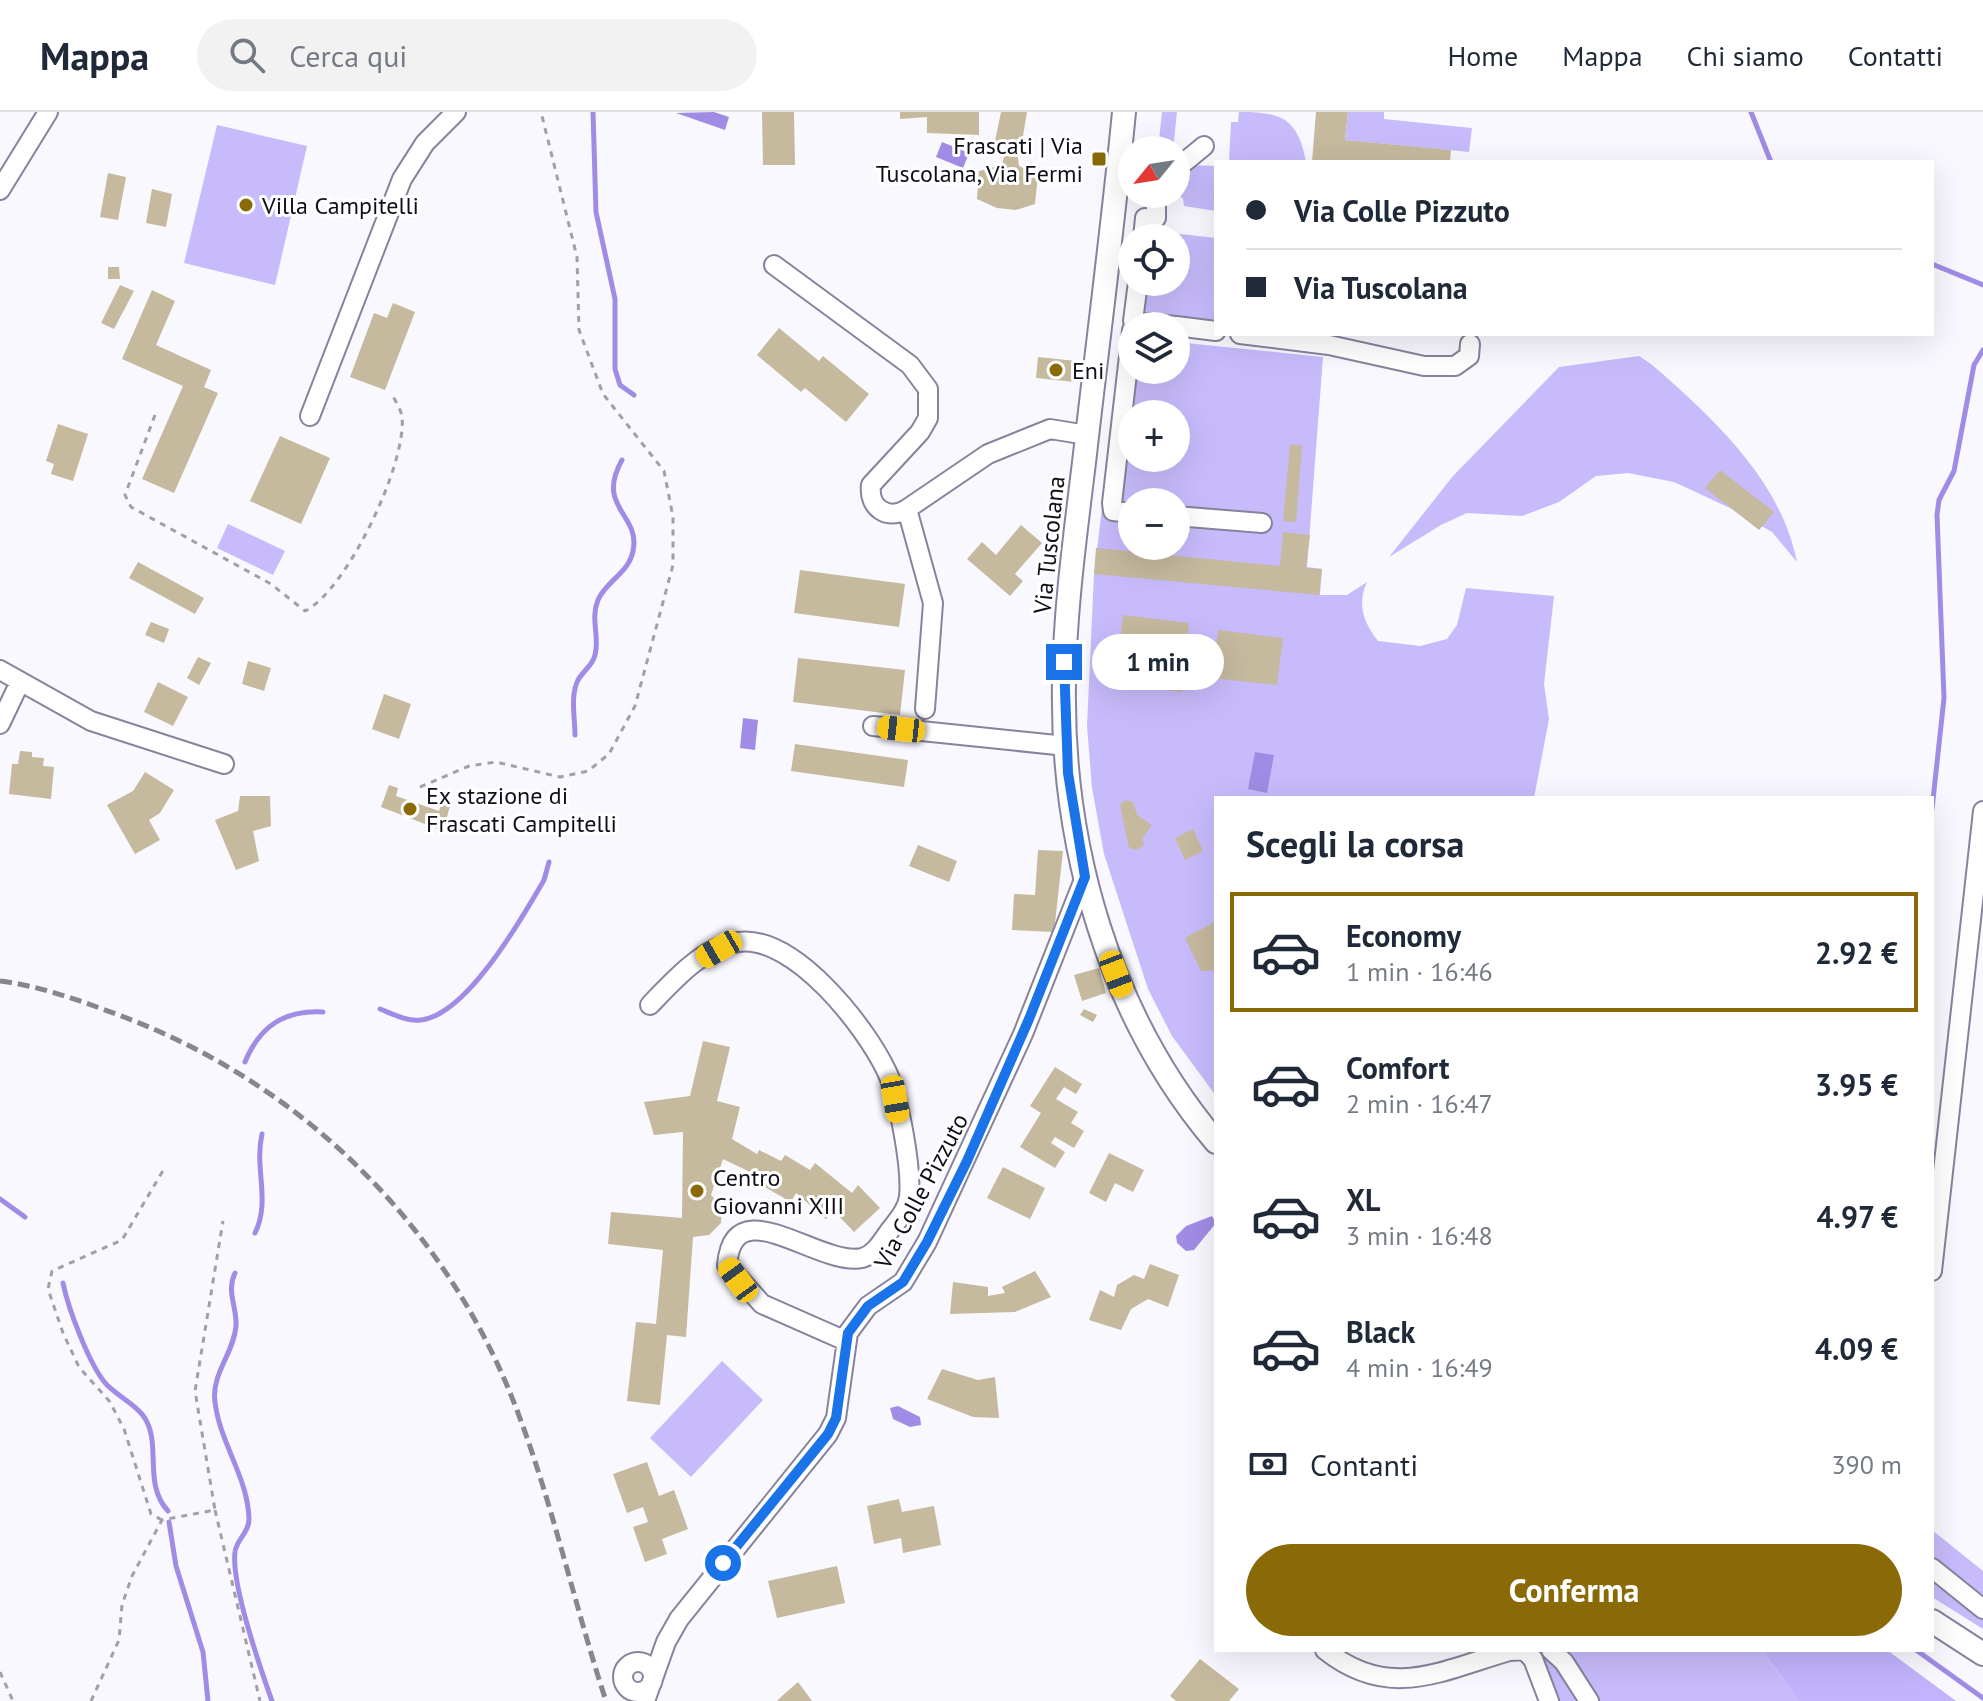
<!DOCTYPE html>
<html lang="it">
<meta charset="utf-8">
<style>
:root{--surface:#fff;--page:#f2f2f3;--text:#1f2937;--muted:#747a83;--line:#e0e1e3;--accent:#896a07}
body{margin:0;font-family:"PT Sans",sans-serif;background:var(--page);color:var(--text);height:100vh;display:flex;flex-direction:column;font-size:30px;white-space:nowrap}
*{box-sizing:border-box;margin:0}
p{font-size:26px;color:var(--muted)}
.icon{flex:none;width:44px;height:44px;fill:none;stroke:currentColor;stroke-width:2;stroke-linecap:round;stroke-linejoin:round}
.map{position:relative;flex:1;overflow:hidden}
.panel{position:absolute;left:1214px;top:684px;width:720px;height:856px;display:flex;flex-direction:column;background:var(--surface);border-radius:0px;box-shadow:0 8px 32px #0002}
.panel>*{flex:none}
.guide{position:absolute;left:1214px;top:48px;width:720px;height:176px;border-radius:0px;box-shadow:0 8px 32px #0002;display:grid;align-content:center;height:176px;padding:0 32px;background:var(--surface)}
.needle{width:52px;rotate:240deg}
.fabs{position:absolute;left:1118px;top:24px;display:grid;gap:16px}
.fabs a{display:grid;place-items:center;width:72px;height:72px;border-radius:50%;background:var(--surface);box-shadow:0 8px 32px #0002;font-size:40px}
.end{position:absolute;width:36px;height:36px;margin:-18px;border:10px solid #1a73e8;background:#fff;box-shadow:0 0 0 4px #fff}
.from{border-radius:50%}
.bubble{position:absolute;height:56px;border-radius:28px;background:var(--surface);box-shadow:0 8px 32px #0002;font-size:26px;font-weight:800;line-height:56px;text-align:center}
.car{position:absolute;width:24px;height:48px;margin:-24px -12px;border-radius:10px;box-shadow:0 0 6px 2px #0007;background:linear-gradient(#f5c518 24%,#345 0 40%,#f5c518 0 76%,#345 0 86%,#f5c518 0)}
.guide b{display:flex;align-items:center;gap:28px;height:76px;font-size:30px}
.guide b+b{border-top:2px solid var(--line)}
.guide i{width:20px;height:20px;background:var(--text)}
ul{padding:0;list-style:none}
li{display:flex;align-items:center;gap:24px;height:120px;margin:0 16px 12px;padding:0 16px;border:4px solid transparent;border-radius:0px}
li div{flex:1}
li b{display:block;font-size:30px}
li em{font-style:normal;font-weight:800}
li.active{border-color:var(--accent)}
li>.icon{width:72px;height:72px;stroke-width:1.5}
h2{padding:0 32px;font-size:36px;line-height:96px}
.pay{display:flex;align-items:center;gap:20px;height:88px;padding:0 32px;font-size:30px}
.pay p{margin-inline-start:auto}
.cta{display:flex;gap:16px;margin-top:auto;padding:16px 32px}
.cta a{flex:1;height:92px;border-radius:48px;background:var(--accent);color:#fff;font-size:32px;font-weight:800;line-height:92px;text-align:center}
header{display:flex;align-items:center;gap:48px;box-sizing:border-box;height:112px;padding:0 40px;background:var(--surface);border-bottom:2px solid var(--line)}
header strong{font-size:38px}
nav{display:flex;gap:44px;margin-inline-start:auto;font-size:28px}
.search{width:560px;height:72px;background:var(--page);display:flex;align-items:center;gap:20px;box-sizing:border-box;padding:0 28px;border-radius:44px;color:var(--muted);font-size:30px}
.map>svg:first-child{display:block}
.green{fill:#c8bbfc;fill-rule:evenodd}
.forest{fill:#c2b3fc}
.water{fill:#a18ce5}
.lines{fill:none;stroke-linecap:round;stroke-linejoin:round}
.stream{stroke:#a18ce5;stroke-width:5}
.building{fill:#c5b99e;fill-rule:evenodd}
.minor-casing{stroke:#87839d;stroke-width:22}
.major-casing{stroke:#87839d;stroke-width:26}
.path{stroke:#a2a0a7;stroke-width:3;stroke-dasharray:6 6;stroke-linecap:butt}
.minor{stroke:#fff;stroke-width:18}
.major{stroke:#fff;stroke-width:22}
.rail{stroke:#87858d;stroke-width:5;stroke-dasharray:12 6;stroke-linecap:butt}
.route{stroke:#1a73e8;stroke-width:10}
.poi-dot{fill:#896a07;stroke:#fff;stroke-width:3}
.labels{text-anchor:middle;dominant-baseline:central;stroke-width:6;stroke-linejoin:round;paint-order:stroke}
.poi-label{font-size:24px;fill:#100e17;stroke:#fff;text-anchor:start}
.street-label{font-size:24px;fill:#100e17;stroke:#fff}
</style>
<header>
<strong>Mappa</strong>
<div class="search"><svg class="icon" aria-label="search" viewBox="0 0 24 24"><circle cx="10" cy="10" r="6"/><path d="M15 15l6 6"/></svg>Cerca qui</div>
<nav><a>Home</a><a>Mappa</a><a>Chi siamo</a><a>Contatti</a></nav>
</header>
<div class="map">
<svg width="1983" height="1589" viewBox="0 0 1983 1589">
<rect width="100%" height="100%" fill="#f9f8fe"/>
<path class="green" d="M 1162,0 L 1177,0 L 1173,38 L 1158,38 Z
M 1239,0 C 1280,0 1298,5 1306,50 L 1229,50 L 1231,10 L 1238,10 Z
M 1348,0 L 1384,0 L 1384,7 L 1472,16 L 1469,40 L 1345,28 Z
M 217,13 L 307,34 L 275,173 L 184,151 Z
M 1190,53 L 1216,54 L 1216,99 L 1184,94 L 1183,87 L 1176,80 L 1176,63 Z
M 1136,117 L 1216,126 L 1216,210 L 1126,197 L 1132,148 L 1132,170 L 1176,170 L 1176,126 L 1135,126 Z
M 1123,224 L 1132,258 L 1176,258 L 1176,230 L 1323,245 L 1307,455 L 1322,457 L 1320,483 L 1347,483 L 1367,470 C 1357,492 1363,510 1378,529 L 1420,534 L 1447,527 L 1457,513 L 1466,476 L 1554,484 L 1544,572 L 1549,607 L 1534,686 L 1216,686 L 1216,984 L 1172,924 L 1148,877 L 1104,742 L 1092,676 L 1087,614 L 1094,462 ZM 1132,302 L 1176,302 L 1176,346 L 1132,346 ZM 1132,390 L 1176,390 L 1176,434 L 1132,434 Z
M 1639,244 C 1657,255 1670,269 1686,283 C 1736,330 1783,381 1797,450 L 1772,420 L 1730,396 L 1674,370 L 1628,361 L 1596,364 L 1559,390 L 1522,404 L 1467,401 L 1441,413 L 1389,445 L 1453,364 L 1559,255 Z
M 228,412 L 285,439 L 273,463 L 217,436 Z
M 722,1249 L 763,1288 L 691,1365 L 650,1326 Z
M 1932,1418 L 1983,1459 L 1983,1517 L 1932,1485 Z
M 1524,1538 L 1762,1538 L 1799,1589 L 1549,1589 Z"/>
<path class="forest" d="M 1762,1538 L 1887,1538 L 1956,1589 L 1799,1589 Z"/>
<path class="water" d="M 714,0 L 729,5 L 725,18 L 676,1 Z
M 942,30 L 969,41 L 963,56 L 936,45 Z
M 743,606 L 758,608 L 755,638 L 740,636 Z
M 1255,640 L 1274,643 L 1267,681 L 1248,677 Z
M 1212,1104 L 1216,1111 L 1194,1138 L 1186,1139 L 1177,1131 L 1176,1124 L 1186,1114 Z
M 898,1294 L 920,1305 L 921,1313 L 910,1315 L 893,1307 L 890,1296 Z"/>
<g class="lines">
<path class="stream" d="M 593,0 L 596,100 L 615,187 L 615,257 L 620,273 L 634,283
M 1751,0 L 1771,50
M 1932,152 L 1983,173
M 575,623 C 575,606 570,584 578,568 C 583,559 593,553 595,543 C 600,525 590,507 598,488 C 606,469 629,461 633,439 C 641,402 595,396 622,348
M 1932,697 L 1944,586 L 1937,403 L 1939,388 L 1954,359 L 1974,253 L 1983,238
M 380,897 C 393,902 407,910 421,908 C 467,903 522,806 544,768 L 549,750
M 245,950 C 260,914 284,898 323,900
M 0,1087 L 25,1105
M 255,1121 C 271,1088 254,1057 262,1022
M 235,1161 C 226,1180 237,1194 236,1214 C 234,1241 211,1262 215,1290 C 220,1332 248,1365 249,1407 C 249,1421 236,1428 235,1440 C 231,1471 261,1558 272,1589
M 63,1171 C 68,1196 90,1255 107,1273 C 119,1285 140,1295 147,1310 C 160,1337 144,1373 168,1399
M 169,1410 L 176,1454 L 203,1540 L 208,1589
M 1916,1538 L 1983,1586"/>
</g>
<path class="building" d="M 762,0 L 794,0 L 795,53 L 763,53 Z
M 900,0 L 979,0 L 979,23 L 927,21 L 927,5 L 900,7 Z
M 1001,0 L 1027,0 L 1022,30 L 1016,32 L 1019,54 L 1038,62 L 1035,92 L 1016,98 L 997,96 L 977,87 L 979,59 L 1002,53 L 1007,33 L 995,29 Z
M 1316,0 L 1348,0 L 1345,28 L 1451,38 L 1450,50 L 1312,50 Z
M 108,61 L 126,65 L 118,108 L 100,105 Z
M 152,77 L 172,82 L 166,115 L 146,111 Z
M 108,155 L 119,155 L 120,167 L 108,167 Z
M 120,173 L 134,179 L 114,217 L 101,211 Z
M 152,178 L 175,189 L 156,233 L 211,258 L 204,275 L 218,281 L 174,381 L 142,367 L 183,274 L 122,247 Z
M 393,191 L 415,200 L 385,278 L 350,265 L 374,201 L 387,206 Z
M 779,216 L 819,249 L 823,244 L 869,282 L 846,310 L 805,276 L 801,280 L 757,243 Z
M 1038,245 L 1076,249 L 1075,270 L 1036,266 Z
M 58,312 L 88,322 L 73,369 L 51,362 L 54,352 L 46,349 Z
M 280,324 L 330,346 L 301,412 L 250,389 Z
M 1290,332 L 1302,334 L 1296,410 L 1283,409 Z
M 1720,358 L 1774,400 L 1759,418 L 1705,376 Z
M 1021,413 L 1042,431 L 1015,462 L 1023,469 L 1010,484 L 967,447 L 982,430 L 996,443 Z
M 1283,420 L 1310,423 L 1306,456 L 1322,457 L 1319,483 L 1094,462 L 1096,436 L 1280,454 Z
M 138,450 L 204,486 L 195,502 L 129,466 Z
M 800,458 L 905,472 L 899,515 L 794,501 Z
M 1123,503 L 1189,511 L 1182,580 L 1115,572 ZM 1141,525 L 1165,528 L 1162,556 L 1138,554 Z
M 151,510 L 169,517 L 164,531 L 145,523 Z
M 1218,518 L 1283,526 L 1277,573 L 1212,566 Z
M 198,545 L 211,551 L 199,573 L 187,566 Z
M 798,546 L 905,558 L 900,603 L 793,590 Z
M 248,549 L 271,556 L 264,579 L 242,572 Z
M 158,570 L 188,585 L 173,614 L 144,600 Z
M 384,582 L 411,592 L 399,627 L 372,617 Z
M 795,632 L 908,648 L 904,675 L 791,659 Z
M 20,639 L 32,640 L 32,645 L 44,646 L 43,654 L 54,655 L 51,687 L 9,682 L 12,652 L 18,652 Z
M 145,660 L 174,678 L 160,701 L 149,708 L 160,728 L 135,742 L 107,693 L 133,679 Z
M 389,673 L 398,676 L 396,684 L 439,699 L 442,690 L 450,694 L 443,719 L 381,695 Z
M 240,684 L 270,684 L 271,714 L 253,719 L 259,749 L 236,758 L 215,708 L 238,699 Z
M 1126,688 L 1133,690 L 1137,703 L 1152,713 L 1142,727 L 1144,733 L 1137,738 L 1129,736 L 1120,693 Z
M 1193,717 L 1203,739 L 1185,748 L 1175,726 Z
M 918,733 L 957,749 L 949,770 L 909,754 Z
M 1038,738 L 1063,739 L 1054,820 L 1012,818 L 1014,782 L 1035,783 Z
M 1216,809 L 1216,858 L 1201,859 L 1185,826 Z
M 1099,856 L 1106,881 L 1082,889 L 1074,863 Z
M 1084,897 L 1097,903 L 1093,910 L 1080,903 Z
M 703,929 L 730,935 L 717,989 L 740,995 L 732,1027 L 757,1042 L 759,1038 L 781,1049 L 785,1043 L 810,1058 L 815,1051 L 852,1081 L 858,1073 L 880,1096 L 854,1120 L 833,1098 L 826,1107 L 796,1081 L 791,1090 L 745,1064 L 748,1059 L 723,1047 L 711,1083 L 722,1095 L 721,1111 L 709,1123 L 693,1125 L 686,1225 L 667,1223 L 660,1293 L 627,1289 L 636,1210 L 656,1212 L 663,1138 L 608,1132 L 611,1100 L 682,1106 L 683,1020 L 654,1023 L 644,990 L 690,984 Z
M 1055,955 L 1082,972 L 1076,982 L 1064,975 L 1056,987 L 1078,1000 L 1071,1011 L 1084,1019 L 1074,1036 L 1055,1025 L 1051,1031 L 1065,1040 L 1055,1056 L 1020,1035 L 1041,1001 L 1030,994 Z
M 1109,1041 L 1144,1058 L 1133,1080 L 1115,1071 L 1106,1090 L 1089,1081 Z
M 1003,1055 L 1045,1076 L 1030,1107 L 987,1086 Z
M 1150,1152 L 1179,1163 L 1168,1195 L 1148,1187 L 1131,1197 L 1121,1218 L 1089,1208 L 1100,1178 L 1114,1185 L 1117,1173 L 1134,1163 L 1144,1167 Z
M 1035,1159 L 1051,1185 L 1015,1200 L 950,1202 L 953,1170 L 988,1175 L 988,1184 L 1005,1181 L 1002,1175 Z
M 942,1257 L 978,1268 L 995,1265 L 999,1306 L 973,1305 L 927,1287 Z
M 647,1350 L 659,1384 L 674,1378 L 688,1417 L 662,1427 L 667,1442 L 645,1450 L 633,1415 L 648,1410 L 643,1395 L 627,1401 L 613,1362 Z
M 899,1387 L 902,1400 L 934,1394 L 941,1433 L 903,1441 L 901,1426 L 874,1432 L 867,1394 Z
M 837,1454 L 845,1491 L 777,1506 L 768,1469 Z
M 1200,1547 L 1239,1577 L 1229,1589 L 1176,1589 L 1170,1584 Z
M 798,1570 L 812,1589 L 777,1589 L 782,1584 Z"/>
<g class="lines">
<defs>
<path id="minor" d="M 1176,57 L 1204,34
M 0,78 L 48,0
M 1156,82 L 1156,106
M 1143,126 L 1145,106
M 774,153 L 910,253 L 928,277 L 928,306 L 920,320 L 871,373 C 868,396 888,409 907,397
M 1138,170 L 1133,209 L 1175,214
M 1176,214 L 1216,219
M 1132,218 L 1112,391 L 1113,399 L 1132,401
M 1240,222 L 1329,233 L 1424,254 L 1455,254 L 1469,244 L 1470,232
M 310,304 L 402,67 L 425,31 L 456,0
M 1176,404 L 1262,411
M 0,558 L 91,609 L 224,652
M 925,597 L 933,491 L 907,397 L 988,342 L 1050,317 L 1087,323
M 0,612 L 19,572
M 873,614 L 1066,634
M 650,893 C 674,868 703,835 738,830 C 794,822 866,915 887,960 C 899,986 912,1056 909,1085 C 907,1099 896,1110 888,1121 C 881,1131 874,1143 862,1146 C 818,1155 734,1075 727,1153 L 762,1192 L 846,1229
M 1932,1159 L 1983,699
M 1932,1456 L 1983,1497
M 1325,1538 C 1389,1589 1441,1559 1509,1539 L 1524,1538 L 1533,1547 L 1549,1589
M 1551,1538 L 1564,1550 L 1589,1589
M623 1565a15 15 0 1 1 30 0a15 15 0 1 1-30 0Z
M 645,1589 L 666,1530 L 679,1507 L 828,1322 L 836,1306 L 848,1221 L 868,1194 L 903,1170 L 927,1130 L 1023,922 L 1085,765"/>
<path id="major" d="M 1124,0 C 1113,114 1098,228 1085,342 C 1076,418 1065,494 1064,570 C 1061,734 1109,904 1216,1030
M 1932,1509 L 1983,1542"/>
</defs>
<use href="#minor" class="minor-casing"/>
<use href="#major" class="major-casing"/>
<path class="path" d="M 155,303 L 125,383 L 131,395 L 271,472 L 305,499 C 347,478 407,351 402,305 C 401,297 395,289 392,282
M 420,675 L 469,654 L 496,650 L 560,665 L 588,659 L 609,642 L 635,594 L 673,453 L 673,405 L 664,359 L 603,282 L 579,218 L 577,145 L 541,0
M 215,1398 L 260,1589
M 162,1408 L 151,1402 L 124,1317 L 110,1290 L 79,1255 L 63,1221 L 48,1177 L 52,1159 L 122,1128 L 164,1057
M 0,1560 L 13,1589
M 91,1589 L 119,1528 L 122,1493 L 132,1464 L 162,1408 L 215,1398 L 195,1279 L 223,1109"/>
<use href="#minor" class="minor"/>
<use href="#major" class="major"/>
<path class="rail" d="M 0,869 C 40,874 78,888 116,902 C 291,966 432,1099 506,1271 C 548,1370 572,1486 606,1589"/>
</g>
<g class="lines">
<path class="route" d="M 723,1451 L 828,1322 L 836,1306 L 848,1221 L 868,1194 L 903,1170 L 927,1130 L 967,1049 L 1029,907 L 1085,765 L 1068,661 L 1064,550"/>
</g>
<g class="poi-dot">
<rect x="1091" y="39" width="16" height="16" rx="4"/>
<circle cx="246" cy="93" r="8"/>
<circle cx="1056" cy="258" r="8"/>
<circle cx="410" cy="697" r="8"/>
<circle cx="697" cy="1079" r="8"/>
</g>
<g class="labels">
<g class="poi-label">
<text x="1083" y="33" text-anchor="end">Frascati | Via<tspan x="1083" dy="28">Tuscolana, Via Fermi</tspan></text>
<text x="262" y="93">Villa Campitelli</text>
<text x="1072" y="258">Eni</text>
<text x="426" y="683">Ex stazione di<tspan x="426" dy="28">Frascati Campitelli</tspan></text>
<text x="713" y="1065">Centro<tspan x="713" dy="28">Giovanni XIII</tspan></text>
</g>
<g class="street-label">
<text transform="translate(1049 433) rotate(-84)">Via Tuscolana</text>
<text transform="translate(921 1079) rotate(-62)">Via Colle Pizzuto</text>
</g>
</g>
</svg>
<div class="fabs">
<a><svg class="needle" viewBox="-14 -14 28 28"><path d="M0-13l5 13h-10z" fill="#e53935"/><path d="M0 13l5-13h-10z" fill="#747a83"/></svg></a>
<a><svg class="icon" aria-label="locate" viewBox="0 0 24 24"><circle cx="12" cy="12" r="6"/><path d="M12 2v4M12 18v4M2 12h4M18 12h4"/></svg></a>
<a><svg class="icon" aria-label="layers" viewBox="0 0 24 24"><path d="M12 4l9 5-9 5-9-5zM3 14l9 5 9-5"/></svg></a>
<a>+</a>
<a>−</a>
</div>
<i class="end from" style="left:723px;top:1451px"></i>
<i class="end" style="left:1064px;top:550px"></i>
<div class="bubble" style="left:1092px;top:522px;width:132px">1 min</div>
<i class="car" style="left:901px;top:617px;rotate:276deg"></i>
<i class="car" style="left:719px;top:837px;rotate:240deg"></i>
<i class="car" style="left:1116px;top:862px;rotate:159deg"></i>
<i class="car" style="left:895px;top:987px;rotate:170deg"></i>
<i class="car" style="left:738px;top:1168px;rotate:324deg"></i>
<div class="guide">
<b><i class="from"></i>Via Colle Pizzuto</b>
<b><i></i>Via Tuscolana</b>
</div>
<section class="panel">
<h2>Scegli la corsa</h2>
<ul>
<li class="active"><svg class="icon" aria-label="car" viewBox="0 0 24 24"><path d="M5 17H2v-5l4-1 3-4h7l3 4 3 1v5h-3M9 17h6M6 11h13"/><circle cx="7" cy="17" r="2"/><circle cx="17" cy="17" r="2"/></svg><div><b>Economy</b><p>1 min · 16:46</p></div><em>2.92 €</em></li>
<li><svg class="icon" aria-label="car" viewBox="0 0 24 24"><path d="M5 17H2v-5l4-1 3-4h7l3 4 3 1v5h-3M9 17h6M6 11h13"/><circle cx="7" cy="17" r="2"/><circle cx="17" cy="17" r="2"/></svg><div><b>Comfort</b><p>2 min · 16:47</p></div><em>3.95 €</em></li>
<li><svg class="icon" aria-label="car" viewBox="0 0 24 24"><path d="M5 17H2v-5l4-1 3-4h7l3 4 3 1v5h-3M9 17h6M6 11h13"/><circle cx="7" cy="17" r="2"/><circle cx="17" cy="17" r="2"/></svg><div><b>XL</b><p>3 min · 16:48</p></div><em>4.97 €</em></li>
<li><svg class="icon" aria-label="car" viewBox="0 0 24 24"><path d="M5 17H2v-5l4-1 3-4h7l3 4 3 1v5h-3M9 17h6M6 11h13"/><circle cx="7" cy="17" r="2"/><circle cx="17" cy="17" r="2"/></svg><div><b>Black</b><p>4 min · 16:49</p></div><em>4.09 €</em></li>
</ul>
<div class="pay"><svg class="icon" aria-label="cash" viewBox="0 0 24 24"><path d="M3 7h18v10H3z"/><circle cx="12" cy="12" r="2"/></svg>Contanti<p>390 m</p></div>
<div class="cta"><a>Conferma</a></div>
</section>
</div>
